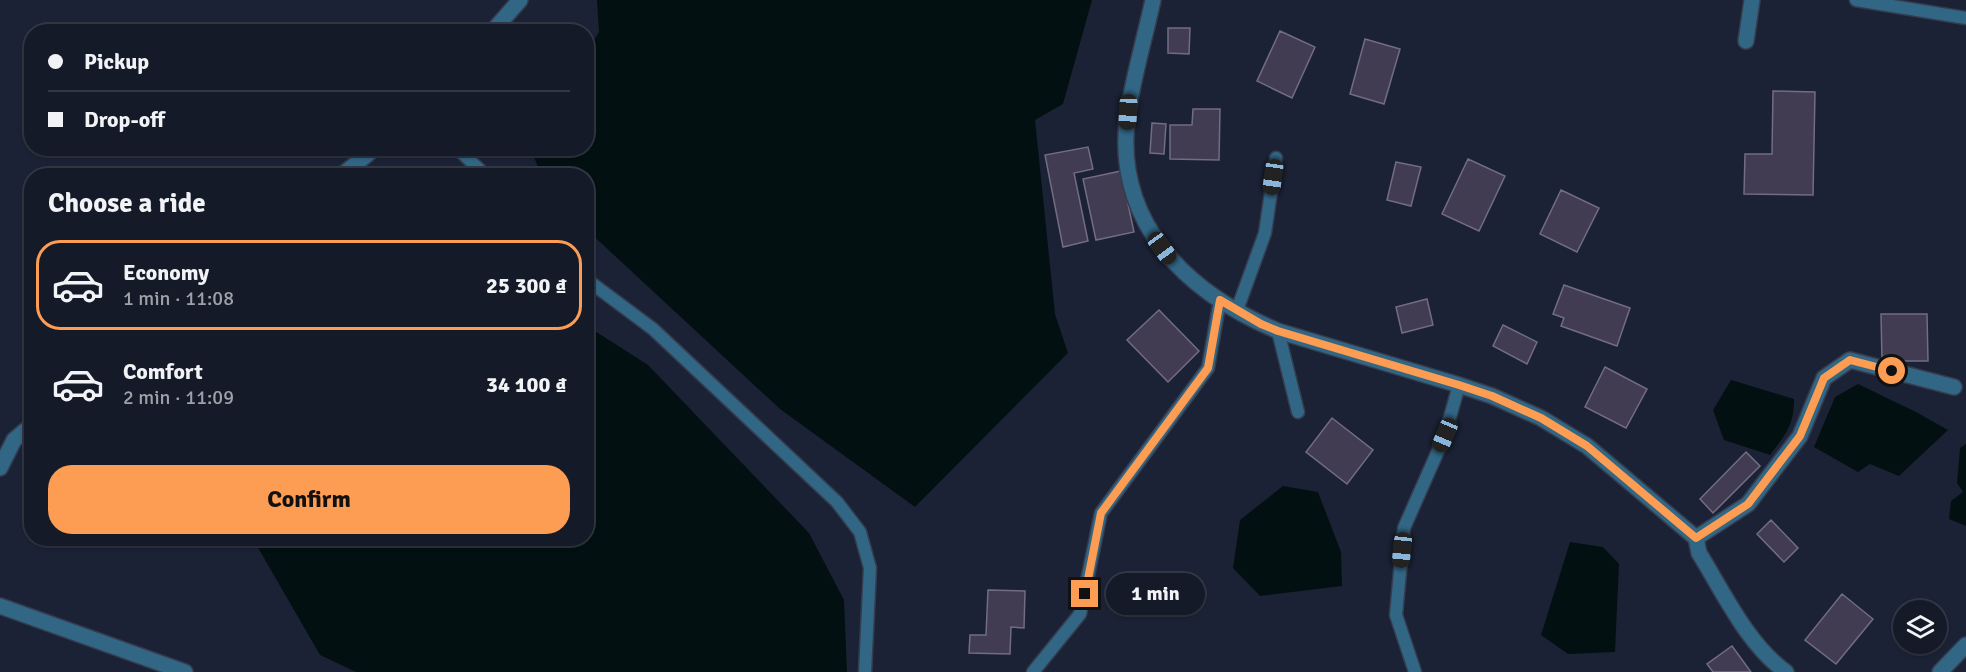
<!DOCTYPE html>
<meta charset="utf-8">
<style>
:root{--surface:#141a28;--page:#1d2330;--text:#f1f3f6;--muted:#9da1a8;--line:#333845;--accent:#fd9d54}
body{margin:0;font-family:Signika,sans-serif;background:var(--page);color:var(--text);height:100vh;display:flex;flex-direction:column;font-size:22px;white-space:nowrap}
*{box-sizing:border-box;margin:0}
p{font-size:20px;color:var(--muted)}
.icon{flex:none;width:33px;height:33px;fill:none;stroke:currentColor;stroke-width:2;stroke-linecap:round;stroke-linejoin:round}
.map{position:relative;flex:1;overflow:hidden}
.drawer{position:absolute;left:24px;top:168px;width:570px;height:378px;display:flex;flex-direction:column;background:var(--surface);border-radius:24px;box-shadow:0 2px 4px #0004,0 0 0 2px var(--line)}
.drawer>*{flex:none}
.banner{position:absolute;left:24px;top:24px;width:570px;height:132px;border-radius:24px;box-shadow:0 2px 4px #0004,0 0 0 2px var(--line);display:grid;align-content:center;height:132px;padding:0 24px;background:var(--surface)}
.controls{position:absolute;left:1893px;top:600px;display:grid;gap:12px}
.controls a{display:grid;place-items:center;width:54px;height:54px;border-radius:50%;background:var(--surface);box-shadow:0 2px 4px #0004,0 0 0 2px var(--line);font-size:30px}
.end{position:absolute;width:27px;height:27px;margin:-14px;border:8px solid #fd9d54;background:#111;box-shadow:0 0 0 3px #111}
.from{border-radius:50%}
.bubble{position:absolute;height:42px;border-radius:21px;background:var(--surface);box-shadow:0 2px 4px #0004,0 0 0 2px var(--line);font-size:20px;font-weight:700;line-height:42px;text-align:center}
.car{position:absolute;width:18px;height:36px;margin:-18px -9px;border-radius:8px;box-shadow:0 0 4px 2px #0007;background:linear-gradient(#222 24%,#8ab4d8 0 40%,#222 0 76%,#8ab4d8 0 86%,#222 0)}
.banner b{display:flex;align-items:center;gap:21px;height:57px;font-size:22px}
.banner b+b{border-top:2px solid var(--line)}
.banner i{width:15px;height:15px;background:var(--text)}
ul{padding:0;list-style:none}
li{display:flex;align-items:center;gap:18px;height:90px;margin:0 12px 9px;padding:0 12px;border:3px solid transparent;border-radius:24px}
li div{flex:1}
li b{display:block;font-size:22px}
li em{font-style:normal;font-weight:700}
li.selected{border-color:var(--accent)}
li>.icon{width:54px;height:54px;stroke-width:1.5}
h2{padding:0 24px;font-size:27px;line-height:72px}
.cta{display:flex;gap:12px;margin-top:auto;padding:12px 24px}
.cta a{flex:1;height:69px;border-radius:24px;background:var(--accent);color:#111;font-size:24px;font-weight:700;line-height:69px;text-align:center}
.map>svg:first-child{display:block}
.water{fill:#031012}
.building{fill:#413c52;stroke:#726c84;stroke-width:1.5}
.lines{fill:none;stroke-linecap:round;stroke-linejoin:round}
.service-casing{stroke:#353c4e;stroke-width:15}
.minor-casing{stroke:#353c4e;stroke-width:18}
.service{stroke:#316685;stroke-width:12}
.minor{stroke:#316685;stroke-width:15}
.route{stroke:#fd9d54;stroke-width:8}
</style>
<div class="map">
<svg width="1966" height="672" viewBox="0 0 1966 672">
<rect width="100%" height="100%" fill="#1b2235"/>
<path class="water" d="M 597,0 L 1092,0 L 1063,104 L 1035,120 L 1055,314 L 1068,353 L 915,507 L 780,409 L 587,230 L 586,176 L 541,175 L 531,149 L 586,148 L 587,52 L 599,32 Z
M 587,326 L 648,365 L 809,533 L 844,600 L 847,672 L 356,672 L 320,655 L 253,539 L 586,538 Z
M 1731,380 L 1794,399 C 1794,426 1786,434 1770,455 L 1724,440 L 1713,410 Z
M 1858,384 L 1916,412 L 1948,430 L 1899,476 L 1870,464 L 1858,472 L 1814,447 L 1835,397 Z
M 1966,444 L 1966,526 L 1949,519 L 1951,501 L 1963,492 L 1957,483 L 1960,448 Z
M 1283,486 L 1318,492 L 1341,552 L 1342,586 L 1260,596 L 1233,568 L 1240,520 Z
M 1570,542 L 1603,547 L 1619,564 L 1615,652 L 1568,654 L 1541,635 Z"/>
<path class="building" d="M 1168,28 L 1190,28 L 1189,54 L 1168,53 Z
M 1280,31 L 1315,47 L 1292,98 L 1257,81 Z
M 1365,39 L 1400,49 L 1384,104 L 1350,94 Z
M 1773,91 L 1815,92 L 1813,195 L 1744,194 L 1745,154 L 1772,154 Z
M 1193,109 L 1220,109 L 1219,160 L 1170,159 L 1170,125 L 1192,125 Z
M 1152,123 L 1166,124 L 1164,154 L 1150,153 Z
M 1088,147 L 1093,169 L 1074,173 L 1088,241 L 1063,247 L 1045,155 Z
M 1468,159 L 1505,176 L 1479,231 L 1442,214 Z
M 1396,162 L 1421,167 L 1411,206 L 1387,200 Z
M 1121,171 L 1134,232 L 1096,240 L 1083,179 Z
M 1561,190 L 1599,208 L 1577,252 L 1540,234 Z
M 1564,285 L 1630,308 L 1617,346 L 1561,326 L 1564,318 L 1553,314 Z
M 1427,299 L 1433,325 L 1402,333 L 1396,307 Z
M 1159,310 L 1199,351 L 1168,382 L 1127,340 Z
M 1881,314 L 1927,314 L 1928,361 L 1882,361 Z
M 1503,325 L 1537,342 L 1527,364 L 1493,346 Z
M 1605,367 L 1647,389 L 1626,428 L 1585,407 Z
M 1332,418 L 1373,450 L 1347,484 L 1306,452 Z
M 1746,452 L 1760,466 L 1713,513 L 1700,499 Z
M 1771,520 L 1798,548 L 1784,562 L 1757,534 Z
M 988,590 L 1025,591 L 1024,628 L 1011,627 L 1010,654 L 969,653 L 970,635 L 986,635 Z
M 1842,594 L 1873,619 L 1836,664 L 1805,640 Z
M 1732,646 L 1751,672 L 1713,672 L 1707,664 Z"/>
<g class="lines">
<defs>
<path id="service" d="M 1856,0 L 1966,18
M 457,148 L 486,176
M 586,279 L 653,329 L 837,502 L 860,532 L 870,568 L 865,672
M 1237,310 L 1265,233 L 1276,158
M 1278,331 L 1298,412
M 1033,672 L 1080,614 L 1101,513 L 1208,368 L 1220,300
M 1415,672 L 1396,615 L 1404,528 L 1445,435 L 1459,385"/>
<path id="minor" d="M 1153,0 C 1145,37 1134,74 1128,112 C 1112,221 1185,292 1278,331 L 1459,385 L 1492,396 L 1541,418 L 1587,446 L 1696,538 L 1699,553 C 1724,593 1747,644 1786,672
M 492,32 L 520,0
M 1746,41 L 1752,0
M 341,176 L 375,148
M 0,468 L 14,440 L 32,425
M 1696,538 L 1748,504 L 1800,436 L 1824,378 L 1850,360 L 1954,387
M 0,606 L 185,672
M 1940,672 L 1966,645"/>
</defs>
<use href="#service" class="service-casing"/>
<use href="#minor" class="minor-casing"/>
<use href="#service" class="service"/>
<use href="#minor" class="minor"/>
</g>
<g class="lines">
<path class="route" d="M 1085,594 L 1101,513 L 1208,368 L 1220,300 L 1261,324 L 1278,331 L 1459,385 L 1492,396 L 1541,418 L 1587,446 L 1696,538 L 1748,504 L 1800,436 L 1824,378 L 1850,360 L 1892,371"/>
</g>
</svg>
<div class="controls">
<a><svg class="icon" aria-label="layers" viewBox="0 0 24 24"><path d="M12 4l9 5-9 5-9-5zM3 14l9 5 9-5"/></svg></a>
</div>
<i class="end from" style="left:1892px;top:371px"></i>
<i class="end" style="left:1085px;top:594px"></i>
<div class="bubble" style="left:1106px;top:573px;width:99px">1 min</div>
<i class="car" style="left:1128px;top:112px;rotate:183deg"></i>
<i class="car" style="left:1273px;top:177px;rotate:188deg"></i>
<i class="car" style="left:1162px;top:248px;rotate:144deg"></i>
<i class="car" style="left:1445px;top:435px;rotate:203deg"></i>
<i class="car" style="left:1402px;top:550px;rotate:186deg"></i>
<div class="banner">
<b><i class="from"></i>Pickup</b>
<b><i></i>Drop-off</b>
</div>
<section class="drawer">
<h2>Choose a ride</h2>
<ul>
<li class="selected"><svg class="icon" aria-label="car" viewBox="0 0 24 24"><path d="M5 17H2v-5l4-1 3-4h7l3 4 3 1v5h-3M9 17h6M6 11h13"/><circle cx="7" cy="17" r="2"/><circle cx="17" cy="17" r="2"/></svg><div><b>Economy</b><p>1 min · 11:08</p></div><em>25 300 ₫</em></li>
<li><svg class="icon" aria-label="car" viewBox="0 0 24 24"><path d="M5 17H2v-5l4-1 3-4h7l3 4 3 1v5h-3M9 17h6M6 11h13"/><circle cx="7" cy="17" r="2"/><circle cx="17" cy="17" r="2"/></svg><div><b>Comfort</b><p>2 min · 11:09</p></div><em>34 100 ₫</em></li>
</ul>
<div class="cta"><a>Confirm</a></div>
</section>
</div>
